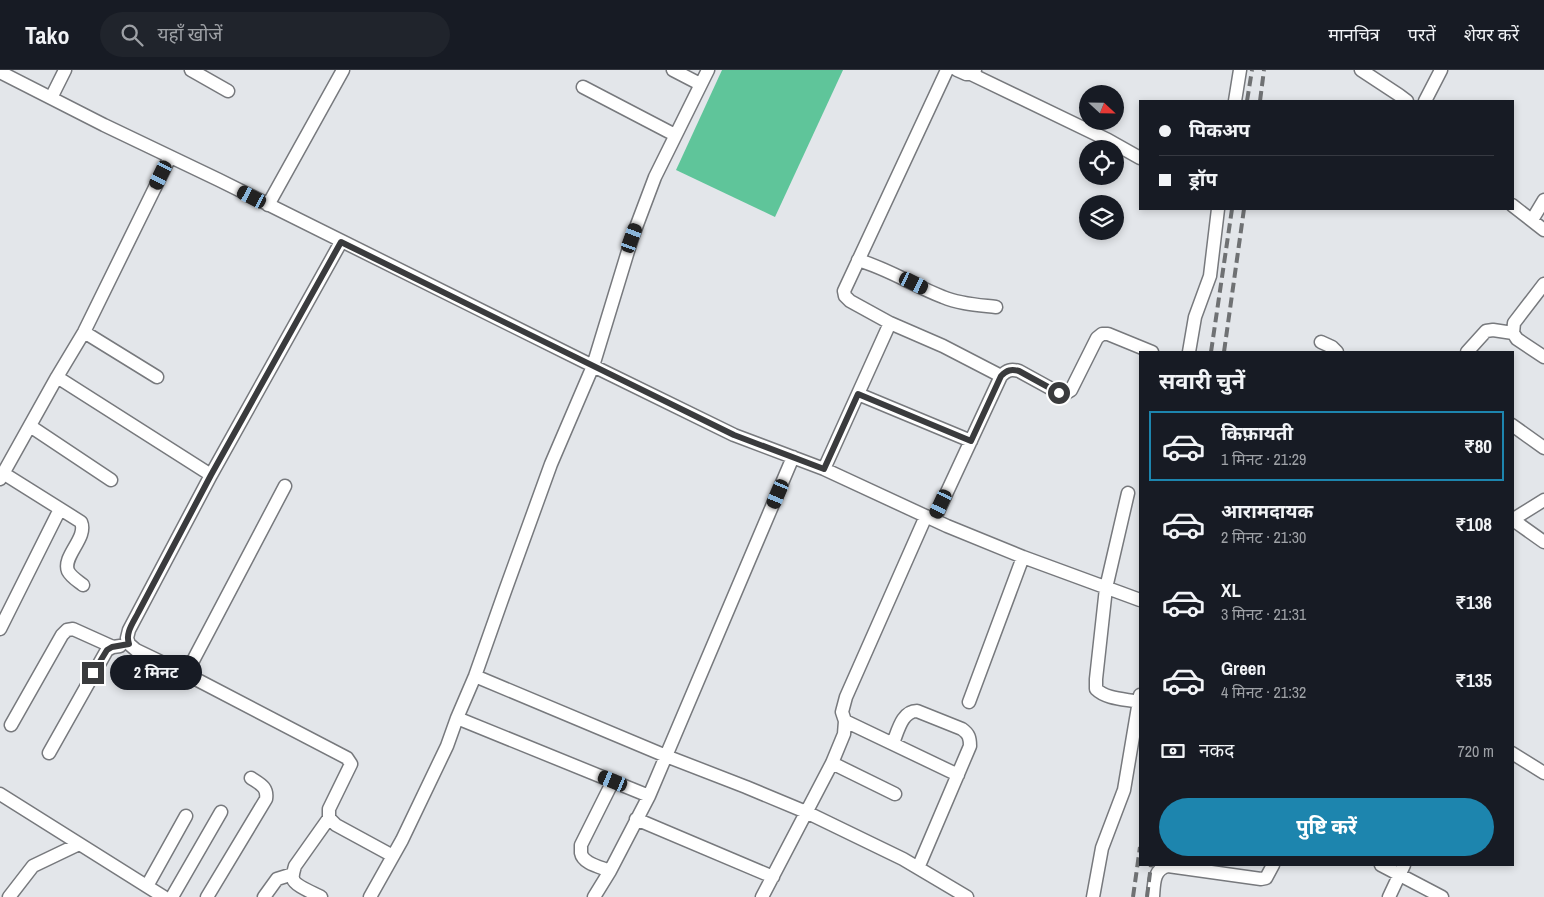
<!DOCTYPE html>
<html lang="hi">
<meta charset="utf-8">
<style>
:root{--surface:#171b24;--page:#20242c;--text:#f1f3f6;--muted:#9ea1a6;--line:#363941;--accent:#1d85ae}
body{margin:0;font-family:"Archivo Narrow","Noto Sans Devanagari",sans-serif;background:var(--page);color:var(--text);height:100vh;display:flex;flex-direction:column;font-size:19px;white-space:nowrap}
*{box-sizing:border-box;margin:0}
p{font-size:16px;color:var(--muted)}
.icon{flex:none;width:28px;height:28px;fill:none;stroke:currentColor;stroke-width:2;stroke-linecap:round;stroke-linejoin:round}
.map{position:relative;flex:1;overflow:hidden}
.panel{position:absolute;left:1139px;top:281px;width:375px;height:515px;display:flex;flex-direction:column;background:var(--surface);border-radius:0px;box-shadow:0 2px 8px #0003}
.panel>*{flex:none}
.hud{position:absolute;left:1139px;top:30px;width:375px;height:110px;border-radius:0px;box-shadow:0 2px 8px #0003;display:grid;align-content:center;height:110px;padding:0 20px;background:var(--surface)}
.needle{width:32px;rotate:112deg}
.tools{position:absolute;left:1079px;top:15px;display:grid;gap:10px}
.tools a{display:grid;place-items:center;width:45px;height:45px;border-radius:50%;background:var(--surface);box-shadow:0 2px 8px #0003;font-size:25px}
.end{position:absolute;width:22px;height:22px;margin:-11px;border:6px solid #3a3b3d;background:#fff;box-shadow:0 0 0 2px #fff}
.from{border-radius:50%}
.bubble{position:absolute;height:35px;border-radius:18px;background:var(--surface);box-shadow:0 2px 8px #0003;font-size:16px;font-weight:700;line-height:35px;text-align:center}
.car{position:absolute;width:15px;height:30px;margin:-15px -8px;border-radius:6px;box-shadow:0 0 4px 1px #0007;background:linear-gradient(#222 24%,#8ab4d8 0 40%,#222 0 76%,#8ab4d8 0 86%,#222 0)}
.hud b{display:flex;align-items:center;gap:18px;height:48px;font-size:19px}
.hud b+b{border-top:1px solid var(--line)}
.hud i{width:12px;height:12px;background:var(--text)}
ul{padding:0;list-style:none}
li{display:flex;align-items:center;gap:15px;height:70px;margin:0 10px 8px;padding:0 10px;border:2px solid transparent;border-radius:0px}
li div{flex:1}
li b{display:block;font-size:19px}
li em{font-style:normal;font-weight:700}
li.active{border-color:var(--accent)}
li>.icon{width:45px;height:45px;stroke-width:1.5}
h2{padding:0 20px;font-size:22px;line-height:60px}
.pay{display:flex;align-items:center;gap:12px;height:55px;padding:0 20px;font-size:19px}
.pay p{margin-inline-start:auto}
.primary-button{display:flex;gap:10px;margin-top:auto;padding:10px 20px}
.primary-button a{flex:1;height:58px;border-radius:30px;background:var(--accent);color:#fff;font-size:20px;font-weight:700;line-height:58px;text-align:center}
header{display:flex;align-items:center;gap:30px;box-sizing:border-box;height:70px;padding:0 25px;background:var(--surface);border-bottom:1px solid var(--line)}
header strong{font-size:24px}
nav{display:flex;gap:28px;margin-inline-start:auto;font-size:18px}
.search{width:350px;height:45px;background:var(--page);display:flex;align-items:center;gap:12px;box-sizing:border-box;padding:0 18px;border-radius:28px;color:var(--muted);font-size:19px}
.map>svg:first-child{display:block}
.forest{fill:#5fc59a}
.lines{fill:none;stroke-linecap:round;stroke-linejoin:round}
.street-casing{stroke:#77797d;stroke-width:15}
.street{stroke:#fff;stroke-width:12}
.rail{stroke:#6f7173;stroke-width:4;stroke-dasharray:10 5;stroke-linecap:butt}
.route{stroke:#3a3b3d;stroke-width:6}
</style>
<header>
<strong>Tako</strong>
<div class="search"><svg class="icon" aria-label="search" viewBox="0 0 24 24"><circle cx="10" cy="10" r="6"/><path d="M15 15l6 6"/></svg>यहाँ खोजें</div>
<nav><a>मानचित्र</a><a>परतें</a><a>शेयर करें</a></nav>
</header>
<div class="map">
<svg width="1544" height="827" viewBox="0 0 1544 827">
<rect width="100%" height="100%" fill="#e3e6ea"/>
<path class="forest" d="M 722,0 L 843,0 L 775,147 L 676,100 Z"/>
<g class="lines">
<defs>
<path id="street" d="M 191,0 L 228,21
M 673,0 L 700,14
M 957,0 L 966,4 L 971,4 L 975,0
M 1361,0 L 1399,25 L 1407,31
M 0,2 L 104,55 L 219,110 L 593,296 L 734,365 L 824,399 L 947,456 L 1023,487 L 1140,530
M 971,4 L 1108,70 L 1140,88
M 583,17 L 675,65
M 51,28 L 65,0
M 1235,31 L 1240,0
M 1425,31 L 1441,0
M 268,135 L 343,0
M 1512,135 L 1544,160
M 1532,150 L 1544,130
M 341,172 L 211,405 L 129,560 L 127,568 L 129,574 L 136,580 L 186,604 L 347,688 L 351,694 L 329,739 L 329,748 L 336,755 L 393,786
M 858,190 C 889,199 914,216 943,227 C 959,234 979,235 996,237
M 1544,214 L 1514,253 L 1513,263 L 1517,269 L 1544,287
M 890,253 L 943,276 L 1001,306
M 84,262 L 157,307
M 1321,272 L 1332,277 L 1337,282
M 1189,282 L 1195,247 L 1210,206 L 1218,139
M 1467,282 L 1486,261 L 1493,260 L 1513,263
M 57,307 L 211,405
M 858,324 L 971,371
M 1512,355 L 1544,378
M 30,356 L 111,410
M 824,399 L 890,253 L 850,231 L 845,226 L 844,221 L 947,0
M 3,403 L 81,452 C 88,468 62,486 68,501 C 71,507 78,511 83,515
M 0,409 L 57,307 L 84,262 L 170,87
M 1128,423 L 1106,518 L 1096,609 L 1096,619 C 1106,629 1125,629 1139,632
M 934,450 L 1001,306 C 1007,300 1011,299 1019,301 L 1059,323 L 1066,323 L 1071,320 L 1097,268 L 1102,264 L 1108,264 L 1152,282
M 1512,450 L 1544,430
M 1513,450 L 1544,472
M 0,559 L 60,439
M 186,604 L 285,416
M 475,606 L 666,686 L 746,717 L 806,742 L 903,789 L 967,827
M 969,632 L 1023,487
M 457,648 L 649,726
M 845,651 L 958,705
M 11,655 L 62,565 L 67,560 L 73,559 L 113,577
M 893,673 C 898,661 902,641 917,641 L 962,659 C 969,664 970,668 970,676 L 918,798
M 49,683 L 107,580 L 113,577 L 120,576
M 1512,683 L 1544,703
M 832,693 L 895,724
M 0,724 L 164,827
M 636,749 L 773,807
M 1381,795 L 1442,827
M 610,801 C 601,797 583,794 581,783 C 581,783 581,775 581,775 L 613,711
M 147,816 L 186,746
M 9,827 L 33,796 L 79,774
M 172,827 L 221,742
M 207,827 L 266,729 C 268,717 260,714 251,708
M 264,827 L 277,809 L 293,804
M 321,827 C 314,823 295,816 293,809 C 292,805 294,800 295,796 L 329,748
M 370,827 L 402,770 L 447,676 L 457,648 L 475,606 L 505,521 L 551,394 L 593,296 L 632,168 L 655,107 L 708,0
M 594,827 L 610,801 L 649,726 L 793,387
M 762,827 L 832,693 L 844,664 L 845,651 L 842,642 L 846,627 L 926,446
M 1093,827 L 1102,778 L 1124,720 L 1140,625
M 1153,827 C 1154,815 1153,799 1168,796 L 1261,809 L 1266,808 L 1273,795
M 1389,827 L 1404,795"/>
</defs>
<use href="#street" class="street-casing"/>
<use href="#street" class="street"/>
<path class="rail" d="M 1247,31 L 1252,0
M 1260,31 L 1264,0
M 1211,282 L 1232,139
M 1224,282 L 1244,139
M 1133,827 L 1140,777
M 1147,827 L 1151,795"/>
</g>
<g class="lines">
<path class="route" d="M 93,603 L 107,580 L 112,577 L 129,574 C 125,563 133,553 138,543 L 211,405 L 341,172 L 734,365 L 824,399 L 858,324 L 971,371 L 1001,306 C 1007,300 1011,299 1019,301 L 1059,323"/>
</g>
</svg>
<div class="tools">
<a><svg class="needle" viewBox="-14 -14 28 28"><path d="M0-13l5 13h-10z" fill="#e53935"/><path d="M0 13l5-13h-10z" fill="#9ea1a6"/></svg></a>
<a><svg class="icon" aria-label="locate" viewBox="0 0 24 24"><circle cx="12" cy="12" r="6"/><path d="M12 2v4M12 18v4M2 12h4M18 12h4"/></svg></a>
<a><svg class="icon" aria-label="layers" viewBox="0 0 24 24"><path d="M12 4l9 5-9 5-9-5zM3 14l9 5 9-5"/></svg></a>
</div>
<i class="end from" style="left:1059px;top:323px"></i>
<i class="end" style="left:93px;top:603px"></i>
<div class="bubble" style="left:110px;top:585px;width:92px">2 मिनट</div>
<i class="car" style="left:161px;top:105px;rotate:206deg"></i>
<i class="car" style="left:252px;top:127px;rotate:297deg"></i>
<i class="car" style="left:632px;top:168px;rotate:20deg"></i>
<i class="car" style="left:914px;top:213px;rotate:116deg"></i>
<i class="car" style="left:778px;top:424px;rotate:203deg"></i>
<i class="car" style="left:941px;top:434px;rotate:205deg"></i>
<i class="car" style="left:613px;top:711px;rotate:292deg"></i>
<div class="hud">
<b><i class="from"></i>पिकअप</b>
<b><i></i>ड्रॉप</b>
</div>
<section class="panel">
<h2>सवारी चुनें</h2>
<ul>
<li class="active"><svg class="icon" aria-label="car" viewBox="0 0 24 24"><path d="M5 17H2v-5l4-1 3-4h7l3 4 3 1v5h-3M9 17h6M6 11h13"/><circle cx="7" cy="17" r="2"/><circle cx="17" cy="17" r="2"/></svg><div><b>किफ़ायती</b><p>1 मिनट · 21:29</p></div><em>₹80</em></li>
<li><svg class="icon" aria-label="car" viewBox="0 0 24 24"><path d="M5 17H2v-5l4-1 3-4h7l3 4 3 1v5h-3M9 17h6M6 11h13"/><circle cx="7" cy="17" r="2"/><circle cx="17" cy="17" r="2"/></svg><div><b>आरामदायक</b><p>2 मिनट · 21:30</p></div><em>₹108</em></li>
<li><svg class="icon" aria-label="car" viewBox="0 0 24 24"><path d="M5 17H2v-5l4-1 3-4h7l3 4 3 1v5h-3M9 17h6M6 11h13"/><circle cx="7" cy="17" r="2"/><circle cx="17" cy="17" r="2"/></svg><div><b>XL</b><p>3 मिनट · 21:31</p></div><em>₹136</em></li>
<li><svg class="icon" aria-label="car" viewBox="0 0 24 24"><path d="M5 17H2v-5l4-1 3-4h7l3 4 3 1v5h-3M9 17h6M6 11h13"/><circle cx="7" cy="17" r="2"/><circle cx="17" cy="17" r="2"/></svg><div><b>Green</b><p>4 मिनट · 21:32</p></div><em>₹135</em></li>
</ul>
<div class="pay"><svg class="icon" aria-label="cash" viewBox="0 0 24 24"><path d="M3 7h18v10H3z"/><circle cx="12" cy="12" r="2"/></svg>नकद<p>720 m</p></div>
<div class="primary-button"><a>पुष्टि करें</a></div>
</section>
</div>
